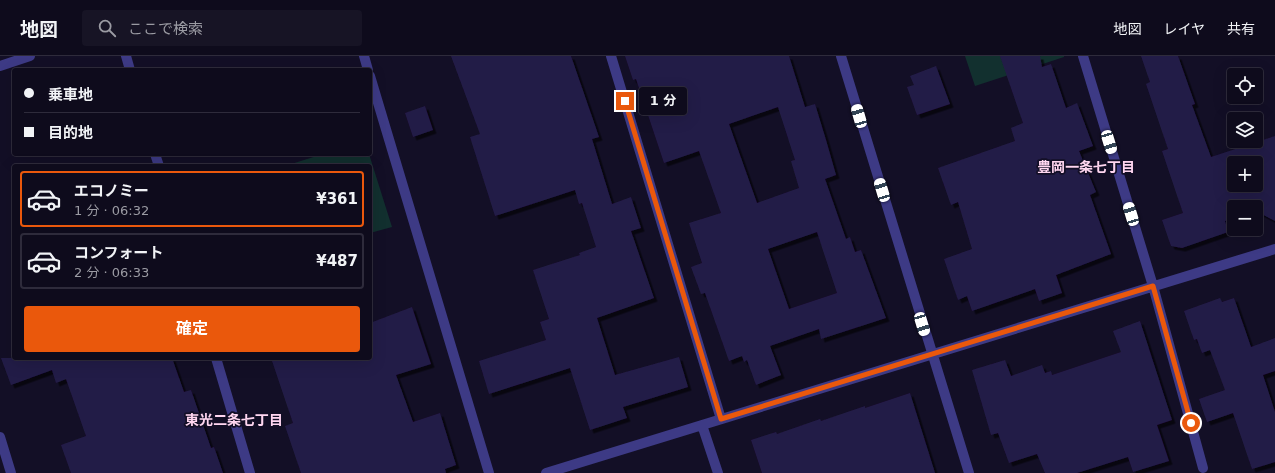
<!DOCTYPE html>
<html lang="ja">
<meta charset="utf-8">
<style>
:root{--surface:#0e0b1c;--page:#171425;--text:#f1f3f6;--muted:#9b9ba3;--line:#2e2b3b;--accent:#ea580c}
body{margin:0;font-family:"DejaVu Sans","Noto Sans JP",sans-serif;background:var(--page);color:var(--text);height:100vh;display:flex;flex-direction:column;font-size:15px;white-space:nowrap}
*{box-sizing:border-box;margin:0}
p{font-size:13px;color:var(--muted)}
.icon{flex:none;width:22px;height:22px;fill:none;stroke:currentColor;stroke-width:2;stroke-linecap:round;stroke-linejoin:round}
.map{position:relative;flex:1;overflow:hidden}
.side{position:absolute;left:12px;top:108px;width:360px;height:196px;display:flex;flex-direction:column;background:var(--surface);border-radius:4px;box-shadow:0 4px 16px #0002,0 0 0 1px var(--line)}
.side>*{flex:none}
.guide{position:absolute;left:12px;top:12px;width:360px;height:88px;border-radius:4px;box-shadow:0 4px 16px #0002,0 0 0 1px var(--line);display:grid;align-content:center;height:88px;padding:0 12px;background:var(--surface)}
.buttons{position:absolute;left:1227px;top:12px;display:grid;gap:8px}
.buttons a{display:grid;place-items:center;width:36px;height:36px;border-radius:4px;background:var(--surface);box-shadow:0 4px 16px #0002,0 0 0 1px var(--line);font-size:20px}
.end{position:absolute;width:18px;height:18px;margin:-9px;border:5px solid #ea580c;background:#fff;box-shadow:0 0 0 2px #fff}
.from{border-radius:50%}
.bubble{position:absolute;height:28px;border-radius:4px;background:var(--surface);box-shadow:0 4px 16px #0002,0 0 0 1px var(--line);font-size:13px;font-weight:700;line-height:28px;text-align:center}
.car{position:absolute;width:12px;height:24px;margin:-12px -6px;border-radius:5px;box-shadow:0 0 3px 1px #0007;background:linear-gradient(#fff 24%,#345 0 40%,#fff 0 76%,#345 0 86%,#fff 0)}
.guide b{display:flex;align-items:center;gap:14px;height:38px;font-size:15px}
.guide b+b{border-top:1px solid var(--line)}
.guide i{width:10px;height:10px;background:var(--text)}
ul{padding:7px 0 0;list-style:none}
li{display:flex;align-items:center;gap:12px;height:56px;margin:0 8px 6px;padding:0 4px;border:2px solid var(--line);border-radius:4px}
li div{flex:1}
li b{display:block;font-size:15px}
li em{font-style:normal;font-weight:700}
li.current{border-color:var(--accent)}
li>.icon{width:36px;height:36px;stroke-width:1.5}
.primary-button{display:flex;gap:8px;margin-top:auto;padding:8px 12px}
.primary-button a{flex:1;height:46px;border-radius:4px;background:var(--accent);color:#fff;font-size:16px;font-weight:700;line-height:46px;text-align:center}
header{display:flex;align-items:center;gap:24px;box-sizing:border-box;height:56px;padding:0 20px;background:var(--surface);border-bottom:1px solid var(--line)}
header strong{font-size:19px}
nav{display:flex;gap:22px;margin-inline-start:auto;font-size:14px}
.search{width:280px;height:36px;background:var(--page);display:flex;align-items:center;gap:10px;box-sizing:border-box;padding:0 14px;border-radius:4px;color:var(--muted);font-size:15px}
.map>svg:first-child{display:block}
.green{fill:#12302f}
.building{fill:#241b47;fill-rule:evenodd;filter:url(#shadow)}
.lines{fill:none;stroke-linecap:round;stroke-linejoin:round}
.street{stroke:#3d3a85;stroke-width:10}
.route{stroke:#ea580c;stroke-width:5}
.labels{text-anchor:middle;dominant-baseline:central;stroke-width:3.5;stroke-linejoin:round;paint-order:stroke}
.neighbourhood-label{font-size:14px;font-weight:bold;fill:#ffd6f0;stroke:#130f26}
</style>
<header>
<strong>地図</strong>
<div class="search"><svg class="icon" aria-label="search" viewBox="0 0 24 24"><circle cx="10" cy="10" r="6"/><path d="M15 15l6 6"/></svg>ここで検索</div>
<nav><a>地図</a><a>レイヤ</a><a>共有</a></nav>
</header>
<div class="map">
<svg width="1275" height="417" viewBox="0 0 1275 417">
<defs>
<filter id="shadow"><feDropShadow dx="3.5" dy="3.5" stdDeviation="0" flood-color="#0009"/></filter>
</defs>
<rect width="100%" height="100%" fill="#130f26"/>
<path class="green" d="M 965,0 L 1064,0 L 1064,1 L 975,30 Z
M 323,98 L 369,98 L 392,171 L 370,177 L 370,110 L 285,110 Z"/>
<path class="building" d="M 451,0 L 571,0 L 599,81 L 592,83 L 612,148 L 631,141 L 641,172 L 631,175 L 654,242 L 597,262 L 615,319 L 679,301 L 688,331 L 623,351 L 627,362 L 590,374 L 570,312 L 489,338 L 479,305 L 546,284 L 540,266 L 549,263 L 533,214 L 580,199 L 579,197 L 596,191 L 582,147 L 579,148 L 575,134 L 495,160 L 470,81 L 480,78 Z
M 625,0 L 789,0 L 805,51 L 815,48 L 826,84 L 836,119 L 825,123 L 846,183 L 850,181 L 855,196 L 861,194 L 886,262 L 821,283 L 819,273 L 770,290 L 781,319 L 756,329 L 747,304 L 744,306 L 742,300 L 729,305 L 705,237 L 701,238 L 691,211 L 702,207 L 689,167 L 721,157 L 699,95 L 664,107 L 636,23 L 633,24 ZM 778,51 L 795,104 L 791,105 L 799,132 L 757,147 L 729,68 ZM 817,176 L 837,237 L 789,253 L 768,193 Z
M 1000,0 L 1040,0 L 1042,11 L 1051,8 L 1066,52 L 1077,47 L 1093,90 L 1079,95 L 1096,136 L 1090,139 L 1111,198 L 1056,219 L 1062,237 L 1039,245 L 1035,233 L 972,255 L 967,240 L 958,244 L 944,203 L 972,193 L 958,146 L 951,149 L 938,112 L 1015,85 L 1011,72 L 1023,67 Z
M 1141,0 L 1178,0 L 1195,48 L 1192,49 L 1211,101 L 1275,80 L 1275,165 L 1256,155 L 1256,151 L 1234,151 L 1234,162 L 1225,165 L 1228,176 L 1182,192 L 1171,190 L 1162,164 L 1183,157 L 1162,95 L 1168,93 L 1146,28 L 1150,26 ZM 1234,107 L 1256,107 L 1256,129 L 1234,129 Z
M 936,10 L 950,48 L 917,59 L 907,31 L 914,29 L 910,20 Z
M 425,50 L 433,74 L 413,81 L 405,57 Z
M 1220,242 L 1222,246 L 1234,242 L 1251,291 L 1275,282 L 1275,315 L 1263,319 L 1275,356 L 1275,406 L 1252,413 L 1233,357 L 1207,366 L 1199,343 L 1225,334 L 1210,294 L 1202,297 L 1197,283 L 1194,284 L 1184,255 Z
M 412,251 L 431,308 L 396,319 L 413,366 L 440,357 L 456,409 L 445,413 L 446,417 L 301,417 L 285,370 L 293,367 L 271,302 L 370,302 L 370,267 Z
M 1140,265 L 1172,364 L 1157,369 L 1169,405 L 1133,416 L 1128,401 L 1077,417 L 1045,417 L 1037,398 L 1009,407 L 998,377 L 991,379 L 972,314 L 1005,304 L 1011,320 L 1042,309 L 1045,317 L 1051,315 L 1052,319 L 1121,296 L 1113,275 Z
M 1,302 L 172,302 L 184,336 L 191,334 L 211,392 L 214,391 L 223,417 L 71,417 L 61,389 L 86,380 L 66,323 L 56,327 L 52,314 L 11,329 Z
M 910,337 L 935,417 L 762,417 L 751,384 L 776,376 L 777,378 L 820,363 L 821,365 L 865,350 L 865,352 Z"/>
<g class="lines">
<path class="street" d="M 126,0 L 130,14
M 364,0 L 368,14
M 611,0 L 721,363
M 841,0 L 969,417
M 1083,0 L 1153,230 L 1203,412
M 0,10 L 30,0
M 370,20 L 489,417
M 155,98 L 159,110
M 216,302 L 250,417
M 702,369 L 718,417
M 0,381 L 11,417
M 546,417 L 1275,193"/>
</g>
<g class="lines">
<path class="route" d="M 625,45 L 721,363 L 1153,230 L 1191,367"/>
</g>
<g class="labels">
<g class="neighbourhood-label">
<text x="1086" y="111">豊岡一条七丁目</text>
<text x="234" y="364">東光二条七丁目</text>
</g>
</g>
</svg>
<div class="buttons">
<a><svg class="icon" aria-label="locate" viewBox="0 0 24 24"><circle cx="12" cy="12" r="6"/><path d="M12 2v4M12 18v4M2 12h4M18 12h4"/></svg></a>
<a><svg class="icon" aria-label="layers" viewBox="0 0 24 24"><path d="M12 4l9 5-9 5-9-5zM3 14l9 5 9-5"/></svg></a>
<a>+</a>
<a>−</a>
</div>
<i class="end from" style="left:1191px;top:367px"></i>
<i class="end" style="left:625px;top:45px"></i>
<div class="bubble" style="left:639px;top:31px;width:48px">1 分</div>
<i class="car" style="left:859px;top:60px;rotate:344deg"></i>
<i class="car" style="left:1109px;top:86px;rotate:163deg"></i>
<i class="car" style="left:882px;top:134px;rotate:343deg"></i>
<i class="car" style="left:1131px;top:158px;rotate:343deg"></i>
<i class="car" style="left:922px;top:268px;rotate:163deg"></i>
<div class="guide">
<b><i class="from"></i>乗車地</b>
<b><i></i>目的地</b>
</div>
<section class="side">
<ul>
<li class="current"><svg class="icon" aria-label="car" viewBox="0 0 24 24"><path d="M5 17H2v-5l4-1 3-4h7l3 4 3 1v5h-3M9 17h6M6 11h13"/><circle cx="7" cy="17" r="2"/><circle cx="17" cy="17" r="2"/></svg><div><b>エコノミー</b><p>1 分 · 06:32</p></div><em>¥361</em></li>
<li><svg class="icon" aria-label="car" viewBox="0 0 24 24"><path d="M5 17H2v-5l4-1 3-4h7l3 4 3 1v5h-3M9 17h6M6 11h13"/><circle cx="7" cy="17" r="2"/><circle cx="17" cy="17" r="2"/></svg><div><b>コンフォート</b><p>2 分 · 06:33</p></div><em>¥487</em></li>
</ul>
<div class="primary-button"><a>確定</a></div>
</section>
</div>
